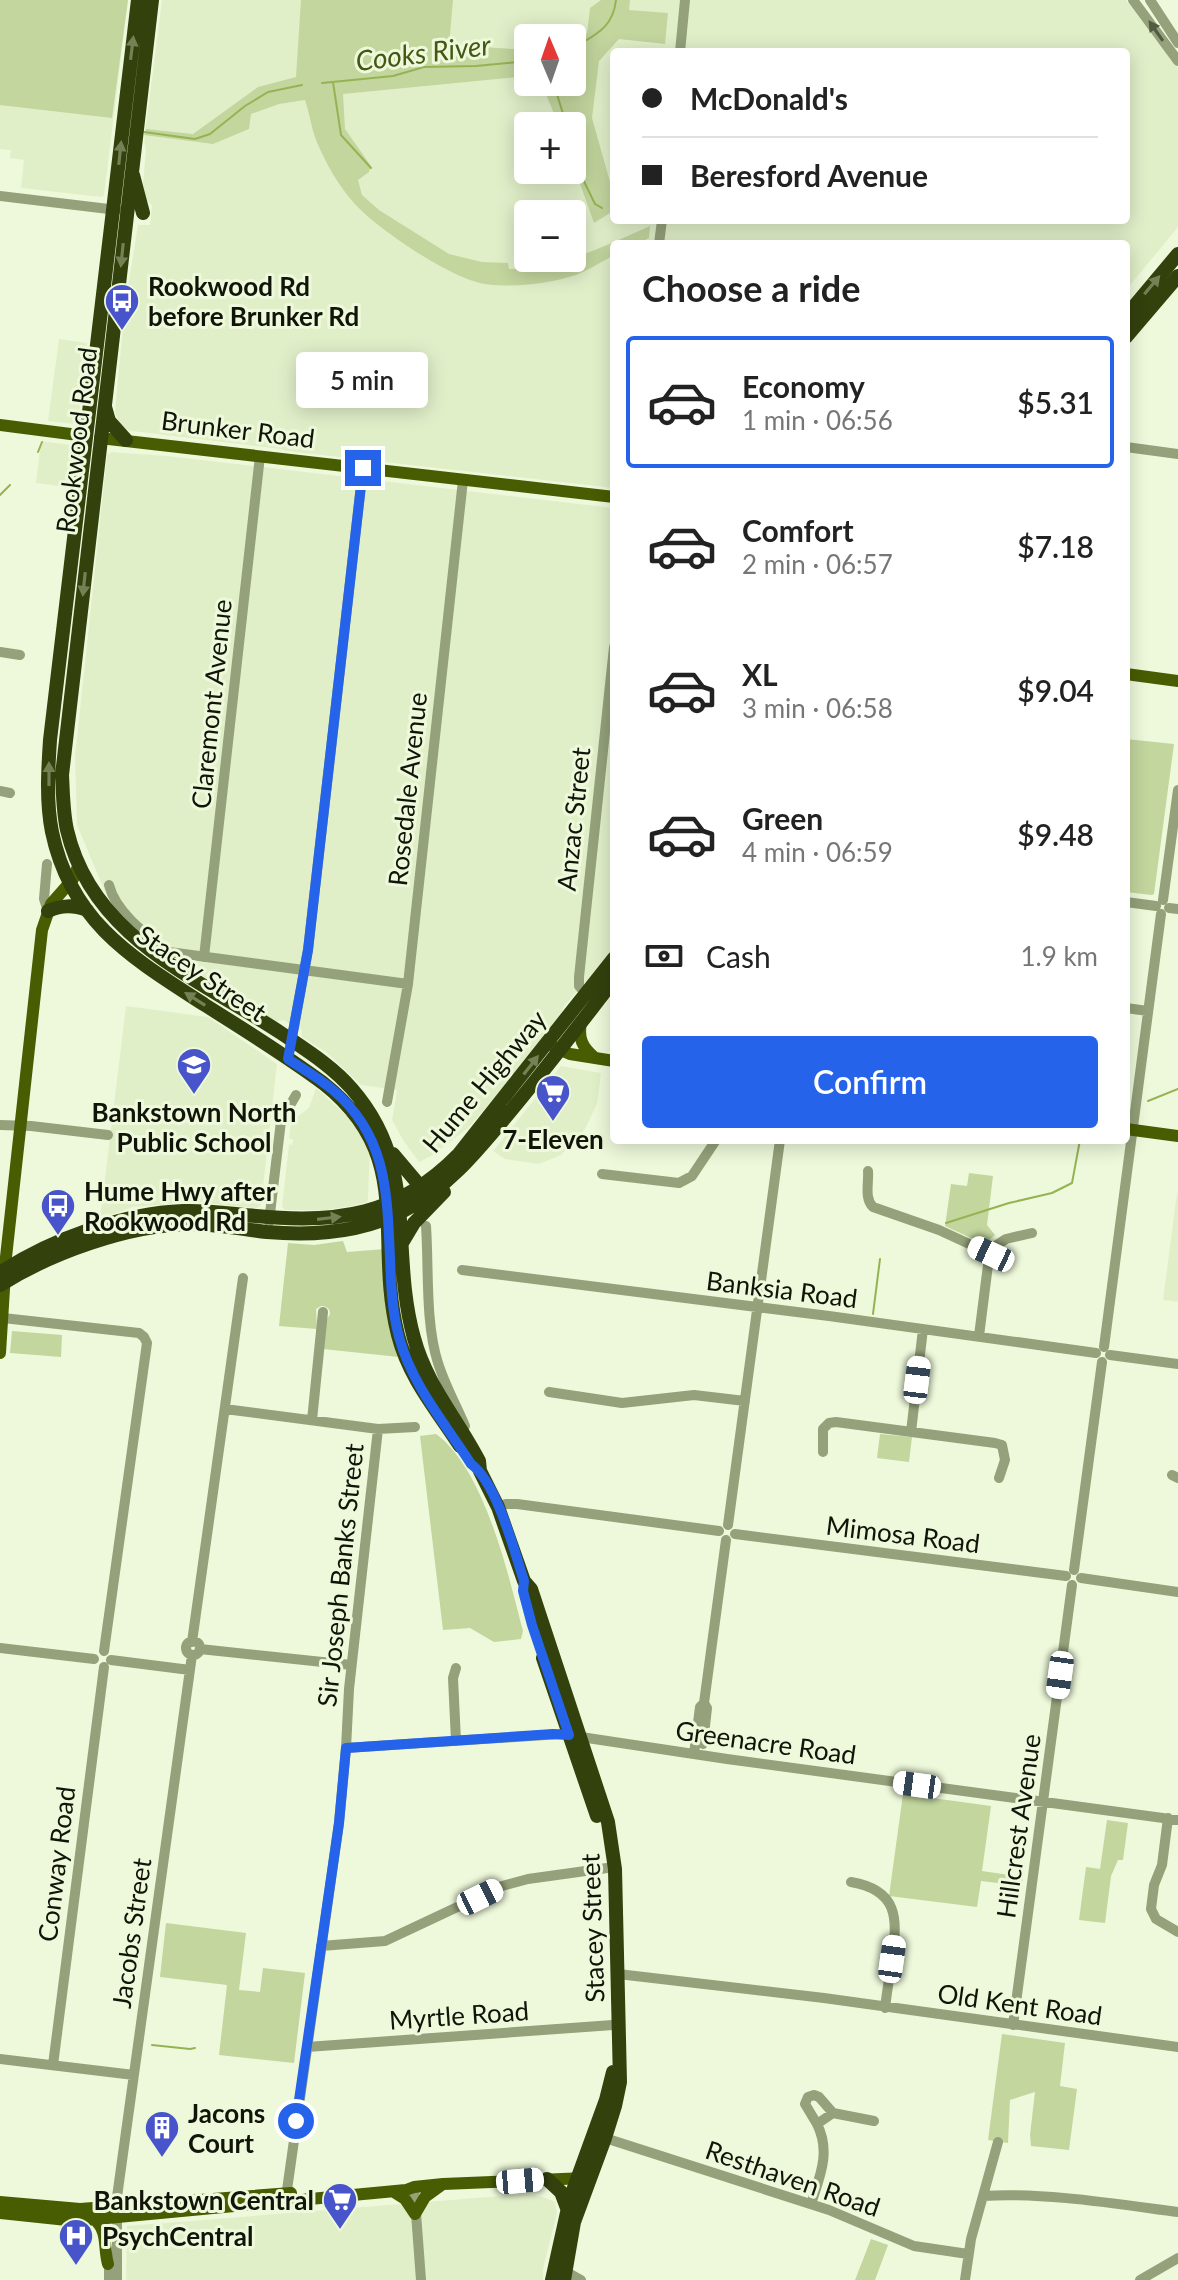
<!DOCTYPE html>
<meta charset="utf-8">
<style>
:root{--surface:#fff;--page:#f2f2f2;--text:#222;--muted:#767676;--line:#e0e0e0;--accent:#2563eb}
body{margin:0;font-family:Lato,sans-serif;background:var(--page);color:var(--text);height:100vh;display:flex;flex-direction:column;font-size:30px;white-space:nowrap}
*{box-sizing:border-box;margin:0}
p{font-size:26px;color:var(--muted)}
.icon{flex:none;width:44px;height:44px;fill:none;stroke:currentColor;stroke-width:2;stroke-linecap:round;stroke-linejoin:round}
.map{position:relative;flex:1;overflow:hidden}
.sheet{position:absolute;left:610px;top:240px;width:520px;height:904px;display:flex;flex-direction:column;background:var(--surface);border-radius:8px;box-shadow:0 4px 20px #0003}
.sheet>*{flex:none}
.top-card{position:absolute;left:610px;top:48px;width:520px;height:176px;border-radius:8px;box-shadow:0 4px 20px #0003;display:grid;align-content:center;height:176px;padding:0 32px;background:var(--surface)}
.needle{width:52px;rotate:358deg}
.buttons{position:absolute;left:514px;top:24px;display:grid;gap:16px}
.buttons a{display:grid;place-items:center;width:72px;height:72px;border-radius:8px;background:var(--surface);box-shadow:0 4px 20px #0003;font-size:40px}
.end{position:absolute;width:36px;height:36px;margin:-18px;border:10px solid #2563eb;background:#fff;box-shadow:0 0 0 4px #fff}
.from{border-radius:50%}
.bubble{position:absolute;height:56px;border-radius:8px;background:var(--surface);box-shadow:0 4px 20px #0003;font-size:26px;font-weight:600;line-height:56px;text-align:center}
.car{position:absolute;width:24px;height:48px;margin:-24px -12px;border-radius:10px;box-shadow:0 0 6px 2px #0007;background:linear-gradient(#fff 24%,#345 0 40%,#fff 0 76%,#345 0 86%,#fff 0)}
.top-card b{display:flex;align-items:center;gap:28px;height:76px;font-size:30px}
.top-card b+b{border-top:2px solid var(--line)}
.top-card i{width:20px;height:20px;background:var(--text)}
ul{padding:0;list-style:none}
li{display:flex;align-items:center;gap:24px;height:132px;margin:0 16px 12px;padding:0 16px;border:4px solid transparent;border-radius:8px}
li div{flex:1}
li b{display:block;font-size:30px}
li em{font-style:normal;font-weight:600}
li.on{border-color:var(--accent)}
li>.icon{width:72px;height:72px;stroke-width:1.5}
h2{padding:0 32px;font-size:36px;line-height:96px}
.pay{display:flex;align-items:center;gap:20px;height:88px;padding:0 32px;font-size:30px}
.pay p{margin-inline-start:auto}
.cta{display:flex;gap:16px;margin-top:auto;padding:16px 32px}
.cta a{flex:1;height:92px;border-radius:8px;background:var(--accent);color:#fff;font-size:32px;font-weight:600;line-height:92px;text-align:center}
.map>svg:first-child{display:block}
.built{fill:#e1efc9;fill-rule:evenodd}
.green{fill:#c3d69e}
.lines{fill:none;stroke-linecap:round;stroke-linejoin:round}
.stream{stroke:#96b353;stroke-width:2}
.minor{stroke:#94a17a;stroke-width:10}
.major{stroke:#485c02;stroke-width:12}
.highway{stroke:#33410d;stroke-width:14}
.oneway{fill:#525a42}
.oneway2{fill:#748155}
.route{stroke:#2563eb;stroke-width:10}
.labels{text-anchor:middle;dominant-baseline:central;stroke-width:6;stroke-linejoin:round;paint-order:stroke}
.poi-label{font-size:26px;font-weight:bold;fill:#101409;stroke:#eef9db;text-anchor:start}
.street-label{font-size:26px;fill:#101409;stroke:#eef9db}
.water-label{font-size:28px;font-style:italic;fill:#455713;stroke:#eef9db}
</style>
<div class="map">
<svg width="1178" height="2280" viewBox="0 0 1178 2280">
<rect width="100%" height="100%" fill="#eef9db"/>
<path class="built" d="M 0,0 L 128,0 L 104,195 L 102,197 L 21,188 L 24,160 L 10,158 L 11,150 L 0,149 Z
M 162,0 L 1126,0 L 1178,68 L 1178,227 L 1126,290 L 1126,244 L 614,244 L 614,488 L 286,451 L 280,449 L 132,431 L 125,429 L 118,421 L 115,411 L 125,306 L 138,225 L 150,225 L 152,205 L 146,200 L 143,185 L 146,149 L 144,142 ZM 528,38 L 572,38 L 572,82 L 528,82 ZM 614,52 L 1126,52 L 1126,220 L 614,220 ZM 528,126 L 572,126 L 572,170 L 528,170 ZM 528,214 L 572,214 L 572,258 L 528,258 Z
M 59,339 L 87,343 L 78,422 L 75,424 L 48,421 Z
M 41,441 L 78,446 L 73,488 L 36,483 Z
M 111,452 L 167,456 L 614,508 L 614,946 L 592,975 L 564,1006 L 561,1013 L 491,1102 L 468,1128 L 431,1156 L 419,1162 L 403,1140 L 392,1120 L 397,1090 L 361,1085 L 326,1052 L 302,1037 L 302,1030 L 283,1020 L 276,1022 L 222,989 L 149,939 L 105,892 L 77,825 L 75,757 L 107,455 Z
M 126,1006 L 208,1017 L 277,1064 L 261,1205 L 257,1208 L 195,1202 L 133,1207 L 100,1219 Z
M 561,1066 L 601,1073 L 597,1104 L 585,1129 L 561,1155 L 539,1164 L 505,1159 L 493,1151 Z
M 316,1088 L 347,1116 L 370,1148 L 368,1199 L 367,1202 L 352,1206 L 327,1210 L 285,1210 L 282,1207 L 289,1144 L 292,1145 L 293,1140 L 289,1138 L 291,1123 L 295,1118 L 309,1108 Z
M 1177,1193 L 1178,1193 L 1178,1302 L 1163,1300 Z
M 527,2194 L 543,2197 L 555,2202 L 557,2213 L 543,2269 L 543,2280 L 126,2280 L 127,2226 Z"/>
<path class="green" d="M 0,0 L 128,0 L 112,118 L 0,105 Z
M 301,0 L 453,0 L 449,45 L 528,50 L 528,76 L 343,94 L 345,129 L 371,166 L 369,172 L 358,180 L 362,195 L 379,210 L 449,254 L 482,262 L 508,263 L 509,269 C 561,269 604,246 650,226 L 649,238 L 637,244 L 614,244 L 614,255 C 601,262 589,270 576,275 C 548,284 513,288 485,284 C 452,279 388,235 364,213 C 344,195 330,171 319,147 C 312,133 310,115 305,100 L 279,104 L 251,114 L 249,129 L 213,144 L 144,135 L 146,129 L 193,134 L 258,87 L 296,77 Z
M 601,0 L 630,0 L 629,10 L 668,13 L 665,44 L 619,39 L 599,61 L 592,118 L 610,182 L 614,186 L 614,216 L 610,213 L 594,223 L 572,161 L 572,126 L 559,126 L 541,82 L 572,82 L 572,41 L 587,33 L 590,8 Z
M 1126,739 L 1174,744 L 1154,894 L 1152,895 L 1126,892 Z
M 969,1173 L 993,1176 L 987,1225 L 995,1235 L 984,1244 L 945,1226 L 951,1184 L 967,1186 Z
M 343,1241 L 347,1252 L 385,1249 L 399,1357 L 323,1349 L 326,1321 L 330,1314 C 330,1308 326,1306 321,1306 L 316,1309 L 317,1329 L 279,1326 L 288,1243 L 314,1245 Z
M 12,1331 L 62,1335 L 61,1357 L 10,1353 Z
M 436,1434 C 485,1470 508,1574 523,1631 L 521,1639 L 494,1642 L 470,1628 L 443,1630 L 420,1436 Z
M 880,1434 L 912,1437 L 909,1462 L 877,1458 Z
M 903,1794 L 991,1806 L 982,1871 L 1023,1877 L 1022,1886 L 981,1881 L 977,1907 L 889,1896 Z
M 1107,1820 L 1128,1823 L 1123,1860 L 1118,1860 L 1111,1876 L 1105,1923 L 1079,1920 L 1086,1867 L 1100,1869 Z
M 166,1923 L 246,1933 L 239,1990 L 260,1992 L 263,1968 L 305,1973 L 294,2063 L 219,2055 L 227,1985 L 160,1977 Z
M 1002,2034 L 1065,2043 L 1060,2086 L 1077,2089 L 1069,2150 L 1031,2146 L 1030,2135 L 1035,2092 L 1010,2100 L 1008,2143 L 988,2140 Z
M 871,2239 L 888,2245 L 875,2280 L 855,2280 Z"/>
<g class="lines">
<path class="stream" d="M 572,49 C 594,35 613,29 616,0
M 333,82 L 341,135 L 371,168
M 553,82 L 567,126
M 322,83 L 393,76 L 424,67 L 476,66 L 528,61
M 144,132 L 195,139 L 210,134 L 245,106 L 268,92 L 302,85
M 572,142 L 575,163 L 595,204 L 602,208
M 38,452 L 42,442
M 0,495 L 10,485
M 1126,1100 L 1127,1101
M 1148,1101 L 1178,1089
M 946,1223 L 1009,1203 L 1052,1193 L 1072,1183 L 1080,1140
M 873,1314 L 880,1259
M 152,2045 L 190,2049 L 195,2048"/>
<path class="minor" d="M 1133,0 L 1178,61
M 1150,0 L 1178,43
M 680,52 L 685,0
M 0,196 L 117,210
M 659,244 L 662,220
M 1126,447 L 1178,454
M 0,652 L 20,655
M 0,791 L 10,793
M 47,864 L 44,899 L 48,911
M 109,885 C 116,913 147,935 169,952 L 408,984
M 1163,900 L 1178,790
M 1126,902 L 1156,906
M 1169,908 L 1178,909
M 204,957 L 260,456
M 586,994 L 579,986 L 579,977 L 614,647
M 1126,1008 L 1148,1011
M 288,1059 L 308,950 L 363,468
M 387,1102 L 408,984 L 463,480
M 0,1125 L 31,1126 L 108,1135
M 868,1171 C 869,1183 864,1198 873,1207 L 939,1230 L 991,1254
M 602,1174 L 679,1183 L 692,1176 L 716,1140
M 269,1222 L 281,1121 L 296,1095
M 426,1226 C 429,1269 425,1322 438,1363 C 445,1385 456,1405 465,1426
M 462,1270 L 829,1316 L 1096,1353
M 3,1318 L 139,1333 L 144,1337 L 147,1343 L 104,1651
M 979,1336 L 988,1265 L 994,1247 L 1006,1239 L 1032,1233
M 1104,1347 L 1161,914
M 1110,1355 L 1178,1364
M 549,1392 L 622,1403 L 694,1395 L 745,1401
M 225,1409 L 378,1429 L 415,1427
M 312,1420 L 323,1312
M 911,1432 L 923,1329
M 823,1452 L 823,1429 L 829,1423 L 836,1422 L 995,1443 L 1002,1445 L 1005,1460 L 999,1478
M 1172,1475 L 1178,1478
M 498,1507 L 506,1504 L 517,1504 L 719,1531
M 728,1525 L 780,1140
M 735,1534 L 1066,1576
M 1074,1570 L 1102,1362
M 1081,1578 L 1178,1592
M186 1648a7 7 0 1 1 14 0a7 7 0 1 1-14 0Z
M 192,1642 L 243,1278
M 0,1648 L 94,1659
M 200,1649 L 351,1665
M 111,1660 L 190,1670
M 456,1668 L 453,1678 L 456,1741
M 703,1744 L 707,1708 L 704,1703
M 346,1748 L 561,1734 L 727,1759 L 1178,1820
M 694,1754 L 700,1707 L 704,1703 L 726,1540
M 1168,1818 L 1162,1865 L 1154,1885 L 1151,1909 L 1156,1919 L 1178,1932
M 851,1882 C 898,1890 898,1918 892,1958 C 890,1974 887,1991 885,2008
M 321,1946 L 385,1941 L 502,1886 L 528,1879 L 607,1868
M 618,1974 L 824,1998 L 1178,2047
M 1013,2025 L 1072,1585
M 307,2047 L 613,2025
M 0,2059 L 134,2075
M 53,2065 L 104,1667
M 817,2124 L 805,2104 L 808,2097 L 814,2095 L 819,2097 L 833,2113
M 605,2138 L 829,2210 L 914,2246 L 968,2254
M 414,2187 L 421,2280
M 983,2196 C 1044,2192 1117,2204 1178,2212
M 286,2197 L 339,1823 L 346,1748 L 349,1689 L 378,1429
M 811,2204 C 820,2176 831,2152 817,2124 L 833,2113 L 874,2121
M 565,2271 L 581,2280
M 109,2280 L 109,2258
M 117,2280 L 117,2197 L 192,1655
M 965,2280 L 971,2239 L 998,2142
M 1140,2280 L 1178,2258"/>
<path class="major" d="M 0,425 L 86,436
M 100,438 L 614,497
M 1126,674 L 1178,681
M 581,1022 C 578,1038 582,1047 594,1057
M 554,1047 L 570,1054 L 614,1061
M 1126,1129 L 1178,1136
M 0,1353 L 6,1257 L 42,930 L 51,904 L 73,879 L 79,864
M 394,2192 L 405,2199 L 415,2214 L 425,2197 L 443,2184
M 0,2202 L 80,2209 L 291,2193
M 0,2213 L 67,2220 L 86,2220 L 406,2190 L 414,2187 L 443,2184 L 586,2178
M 94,2219 C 109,2232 103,2247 108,2264"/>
<path class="highway" d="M 138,0 L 50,740 C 48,770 46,802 52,832 C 71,923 134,959 205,1005 C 245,1030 285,1055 323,1083 C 417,1157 373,1237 398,1335 C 409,1378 436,1409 460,1446
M 152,0 L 62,775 C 63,793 63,812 67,830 C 92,938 198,978 281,1033 C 306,1050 332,1066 352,1089 C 420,1167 389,1249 414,1338 C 426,1384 458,1420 479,1461 L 480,1471 L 498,1507 L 524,1581 L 531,1589 L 608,1822 L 615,1869 L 620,2082 L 615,2106 L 605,2138 L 574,2222 L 564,2280
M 133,175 L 143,213
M 1126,316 L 1178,254
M 1126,337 L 1178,276
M 105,407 L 109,421 L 126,440
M 48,911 C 62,905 73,905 87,910
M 393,1154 L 420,1186
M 402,1243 L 414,1223 L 444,1192
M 0,1273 C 49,1240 124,1213 183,1211 C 208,1210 232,1214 256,1216 C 337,1224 398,1216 458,1155 L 614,958
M 0,1285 C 51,1253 128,1225 189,1224 C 215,1224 241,1229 267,1232 C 313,1236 361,1233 403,1211 C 447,1189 478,1150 509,1113 C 545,1070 579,1025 614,980
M 543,1658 L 597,1816
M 547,2179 L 561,2192 L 567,2208
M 552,2280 L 570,2199 L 606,2100 L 613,2072"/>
</g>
<defs><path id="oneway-solid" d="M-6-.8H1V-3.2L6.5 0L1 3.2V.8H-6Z" transform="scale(2)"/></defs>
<use class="oneway" href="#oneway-solid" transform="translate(1156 31) rotate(-125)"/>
<g class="oneway2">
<use href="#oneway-solid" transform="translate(132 48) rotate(-83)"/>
<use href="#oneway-solid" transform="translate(120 153) rotate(-84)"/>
<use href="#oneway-solid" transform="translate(122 255) rotate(96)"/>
<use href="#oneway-solid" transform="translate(1152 285) rotate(-50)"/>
<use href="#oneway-solid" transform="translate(84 584) rotate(96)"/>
<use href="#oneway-solid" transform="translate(49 774) rotate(-90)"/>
<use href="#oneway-solid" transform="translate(195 999) rotate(-148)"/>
<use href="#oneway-solid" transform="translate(531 1065) rotate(-52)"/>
<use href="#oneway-solid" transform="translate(329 1218) rotate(-7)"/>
</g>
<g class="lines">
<path class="route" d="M 296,2121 L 339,1823 L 346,1748 L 553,1734 L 569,1735 L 532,1625 L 523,1591 L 524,1581 C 514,1550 497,1483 471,1464 C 444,1422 412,1385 399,1337 C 392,1311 391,1285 390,1258 C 387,1192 387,1136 333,1090 C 319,1078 303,1069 288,1059 L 308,950 L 363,468"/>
</g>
<defs>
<symbol id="bus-pin" viewBox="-11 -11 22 30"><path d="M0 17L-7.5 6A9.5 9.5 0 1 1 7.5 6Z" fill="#4854c9" stroke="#eef9db"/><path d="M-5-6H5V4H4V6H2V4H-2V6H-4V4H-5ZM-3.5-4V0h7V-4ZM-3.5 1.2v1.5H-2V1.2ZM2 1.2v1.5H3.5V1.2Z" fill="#fff"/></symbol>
<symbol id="school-pin" viewBox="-11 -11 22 30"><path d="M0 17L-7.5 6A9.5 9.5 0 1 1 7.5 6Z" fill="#4854c9" stroke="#eef9db"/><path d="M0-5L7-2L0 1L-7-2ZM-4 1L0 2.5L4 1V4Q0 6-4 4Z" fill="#fff"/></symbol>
<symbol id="supermarket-pin" viewBox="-11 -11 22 30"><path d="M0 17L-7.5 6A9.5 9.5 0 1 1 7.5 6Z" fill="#4854c9" stroke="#eef9db"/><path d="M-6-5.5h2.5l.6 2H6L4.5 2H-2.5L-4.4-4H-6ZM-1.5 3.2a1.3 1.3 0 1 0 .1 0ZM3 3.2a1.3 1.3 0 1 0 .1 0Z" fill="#fff"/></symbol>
<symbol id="building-pin" viewBox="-11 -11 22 30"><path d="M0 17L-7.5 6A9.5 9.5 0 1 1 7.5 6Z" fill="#4854c9" stroke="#eef9db"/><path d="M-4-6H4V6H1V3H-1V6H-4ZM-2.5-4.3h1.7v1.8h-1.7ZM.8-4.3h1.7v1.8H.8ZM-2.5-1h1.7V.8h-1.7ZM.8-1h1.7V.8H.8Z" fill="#fff"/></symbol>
<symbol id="hospital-pin" viewBox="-11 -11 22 30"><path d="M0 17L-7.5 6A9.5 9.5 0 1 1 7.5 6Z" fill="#4854c9" stroke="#eef9db"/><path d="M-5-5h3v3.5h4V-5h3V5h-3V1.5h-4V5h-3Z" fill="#fff"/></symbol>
</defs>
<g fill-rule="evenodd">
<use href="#bus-pin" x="102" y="281" width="40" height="54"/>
<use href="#school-pin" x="174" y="1045" width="40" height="54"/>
<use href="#supermarket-pin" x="533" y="1072" width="40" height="54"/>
<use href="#bus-pin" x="38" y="1186" width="40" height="54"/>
<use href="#building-pin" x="142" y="2108" width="40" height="54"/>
<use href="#supermarket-pin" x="320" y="2180" width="40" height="54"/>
<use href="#hospital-pin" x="56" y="2216" width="40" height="54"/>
</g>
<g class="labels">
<g class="poi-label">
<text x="148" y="286">Rookwood Rd<tspan x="148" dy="30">before Brunker Rd</tspan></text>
<text x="194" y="1112" text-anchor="middle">Bankstown North<tspan x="194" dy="30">Public School</tspan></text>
<text x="553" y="1139" text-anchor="middle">7-Eleven</text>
<text x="84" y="1191">Hume Hwy after<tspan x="84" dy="30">Rookwood Rd</tspan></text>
<text x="188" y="2113">Jacons<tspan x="188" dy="30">Court</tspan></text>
<text x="314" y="2200" text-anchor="end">Bankstown Central</text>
<text x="102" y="2236">PsychCentral</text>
</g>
<g class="street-label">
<text transform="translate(238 429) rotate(7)">Brunker Road</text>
<text transform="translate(76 440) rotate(-83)">Rookwood Road</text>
<text transform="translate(211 704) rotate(-84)">Claremont Avenue</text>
<text transform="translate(407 789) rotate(-84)">Rosedale Avenue</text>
<text transform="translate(573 819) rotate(-84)">Anzac Street</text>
<text transform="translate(202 973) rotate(34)">Stacey Street</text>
<text transform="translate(484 1081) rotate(-50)">Hume Highway</text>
<text transform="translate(782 1289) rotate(7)">Banksia Road</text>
<text transform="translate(903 1534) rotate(7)">Mimosa Road</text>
<text transform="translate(340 1575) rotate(-84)">Sir Joseph Banks Street</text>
<text transform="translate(766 1742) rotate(8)">Greenacre Road</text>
<text transform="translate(1018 1826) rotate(-82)">Hillcrest Avenue</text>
<text transform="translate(56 1864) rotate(-83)">Conway Road</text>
<text transform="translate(592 1928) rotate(-92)">Stacey Street</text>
<text transform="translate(131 1933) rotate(-82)">Jacobs Street</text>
<text transform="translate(1020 2004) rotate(8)">Old Kent Road</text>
<text transform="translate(459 2015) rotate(-4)">Myrtle Road</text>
<text transform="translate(793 2178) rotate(19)">Resthaven Road</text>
</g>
<g class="water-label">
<text transform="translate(423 52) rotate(-7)">Cooks River</text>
</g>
</g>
</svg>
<div class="buttons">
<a><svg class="needle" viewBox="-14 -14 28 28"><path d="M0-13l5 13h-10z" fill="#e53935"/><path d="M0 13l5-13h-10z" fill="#767676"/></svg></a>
<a>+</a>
<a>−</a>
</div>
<i class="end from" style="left:296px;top:2121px"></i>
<i class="end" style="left:363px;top:468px"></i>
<div class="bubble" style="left:296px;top:352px;width:132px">5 min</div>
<i class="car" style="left:991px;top:1254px;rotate:295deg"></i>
<i class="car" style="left:917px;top:1380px;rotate:7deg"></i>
<i class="car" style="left:1060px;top:1675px;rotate:188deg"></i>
<i class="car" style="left:917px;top:1785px;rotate:278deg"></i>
<i class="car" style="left:480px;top:1897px;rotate:64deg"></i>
<i class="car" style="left:892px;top:1959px;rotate:8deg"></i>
<i class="car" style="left:520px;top:2181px;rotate:85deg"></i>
<div class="top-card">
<b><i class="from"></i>McDonald's</b>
<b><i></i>Beresford Avenue</b>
</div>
<section class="sheet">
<h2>Choose a ride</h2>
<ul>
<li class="on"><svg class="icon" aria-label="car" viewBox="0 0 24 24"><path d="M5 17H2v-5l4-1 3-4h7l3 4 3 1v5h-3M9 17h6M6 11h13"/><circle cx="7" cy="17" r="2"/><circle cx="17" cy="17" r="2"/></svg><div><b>Economy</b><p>1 min · 06:56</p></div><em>$5.31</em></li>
<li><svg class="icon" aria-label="car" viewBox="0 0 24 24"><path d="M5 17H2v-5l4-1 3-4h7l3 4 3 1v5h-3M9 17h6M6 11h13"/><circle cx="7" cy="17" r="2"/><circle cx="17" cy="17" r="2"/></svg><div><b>Comfort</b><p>2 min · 06:57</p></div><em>$7.18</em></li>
<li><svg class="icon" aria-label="car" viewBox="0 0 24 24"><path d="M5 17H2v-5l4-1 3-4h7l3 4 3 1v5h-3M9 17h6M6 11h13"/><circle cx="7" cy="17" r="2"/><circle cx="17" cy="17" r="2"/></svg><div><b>XL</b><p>3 min · 06:58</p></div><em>$9.04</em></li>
<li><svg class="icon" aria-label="car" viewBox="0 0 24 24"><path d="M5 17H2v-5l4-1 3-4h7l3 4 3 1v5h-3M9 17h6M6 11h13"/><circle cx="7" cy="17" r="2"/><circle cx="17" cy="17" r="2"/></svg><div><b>Green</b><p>4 min · 06:59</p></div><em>$9.48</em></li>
</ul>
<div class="pay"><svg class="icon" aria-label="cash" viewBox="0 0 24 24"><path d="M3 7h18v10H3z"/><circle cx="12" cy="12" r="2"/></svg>Cash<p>1.9 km</p></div>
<div class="cta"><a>Confirm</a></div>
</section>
</div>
